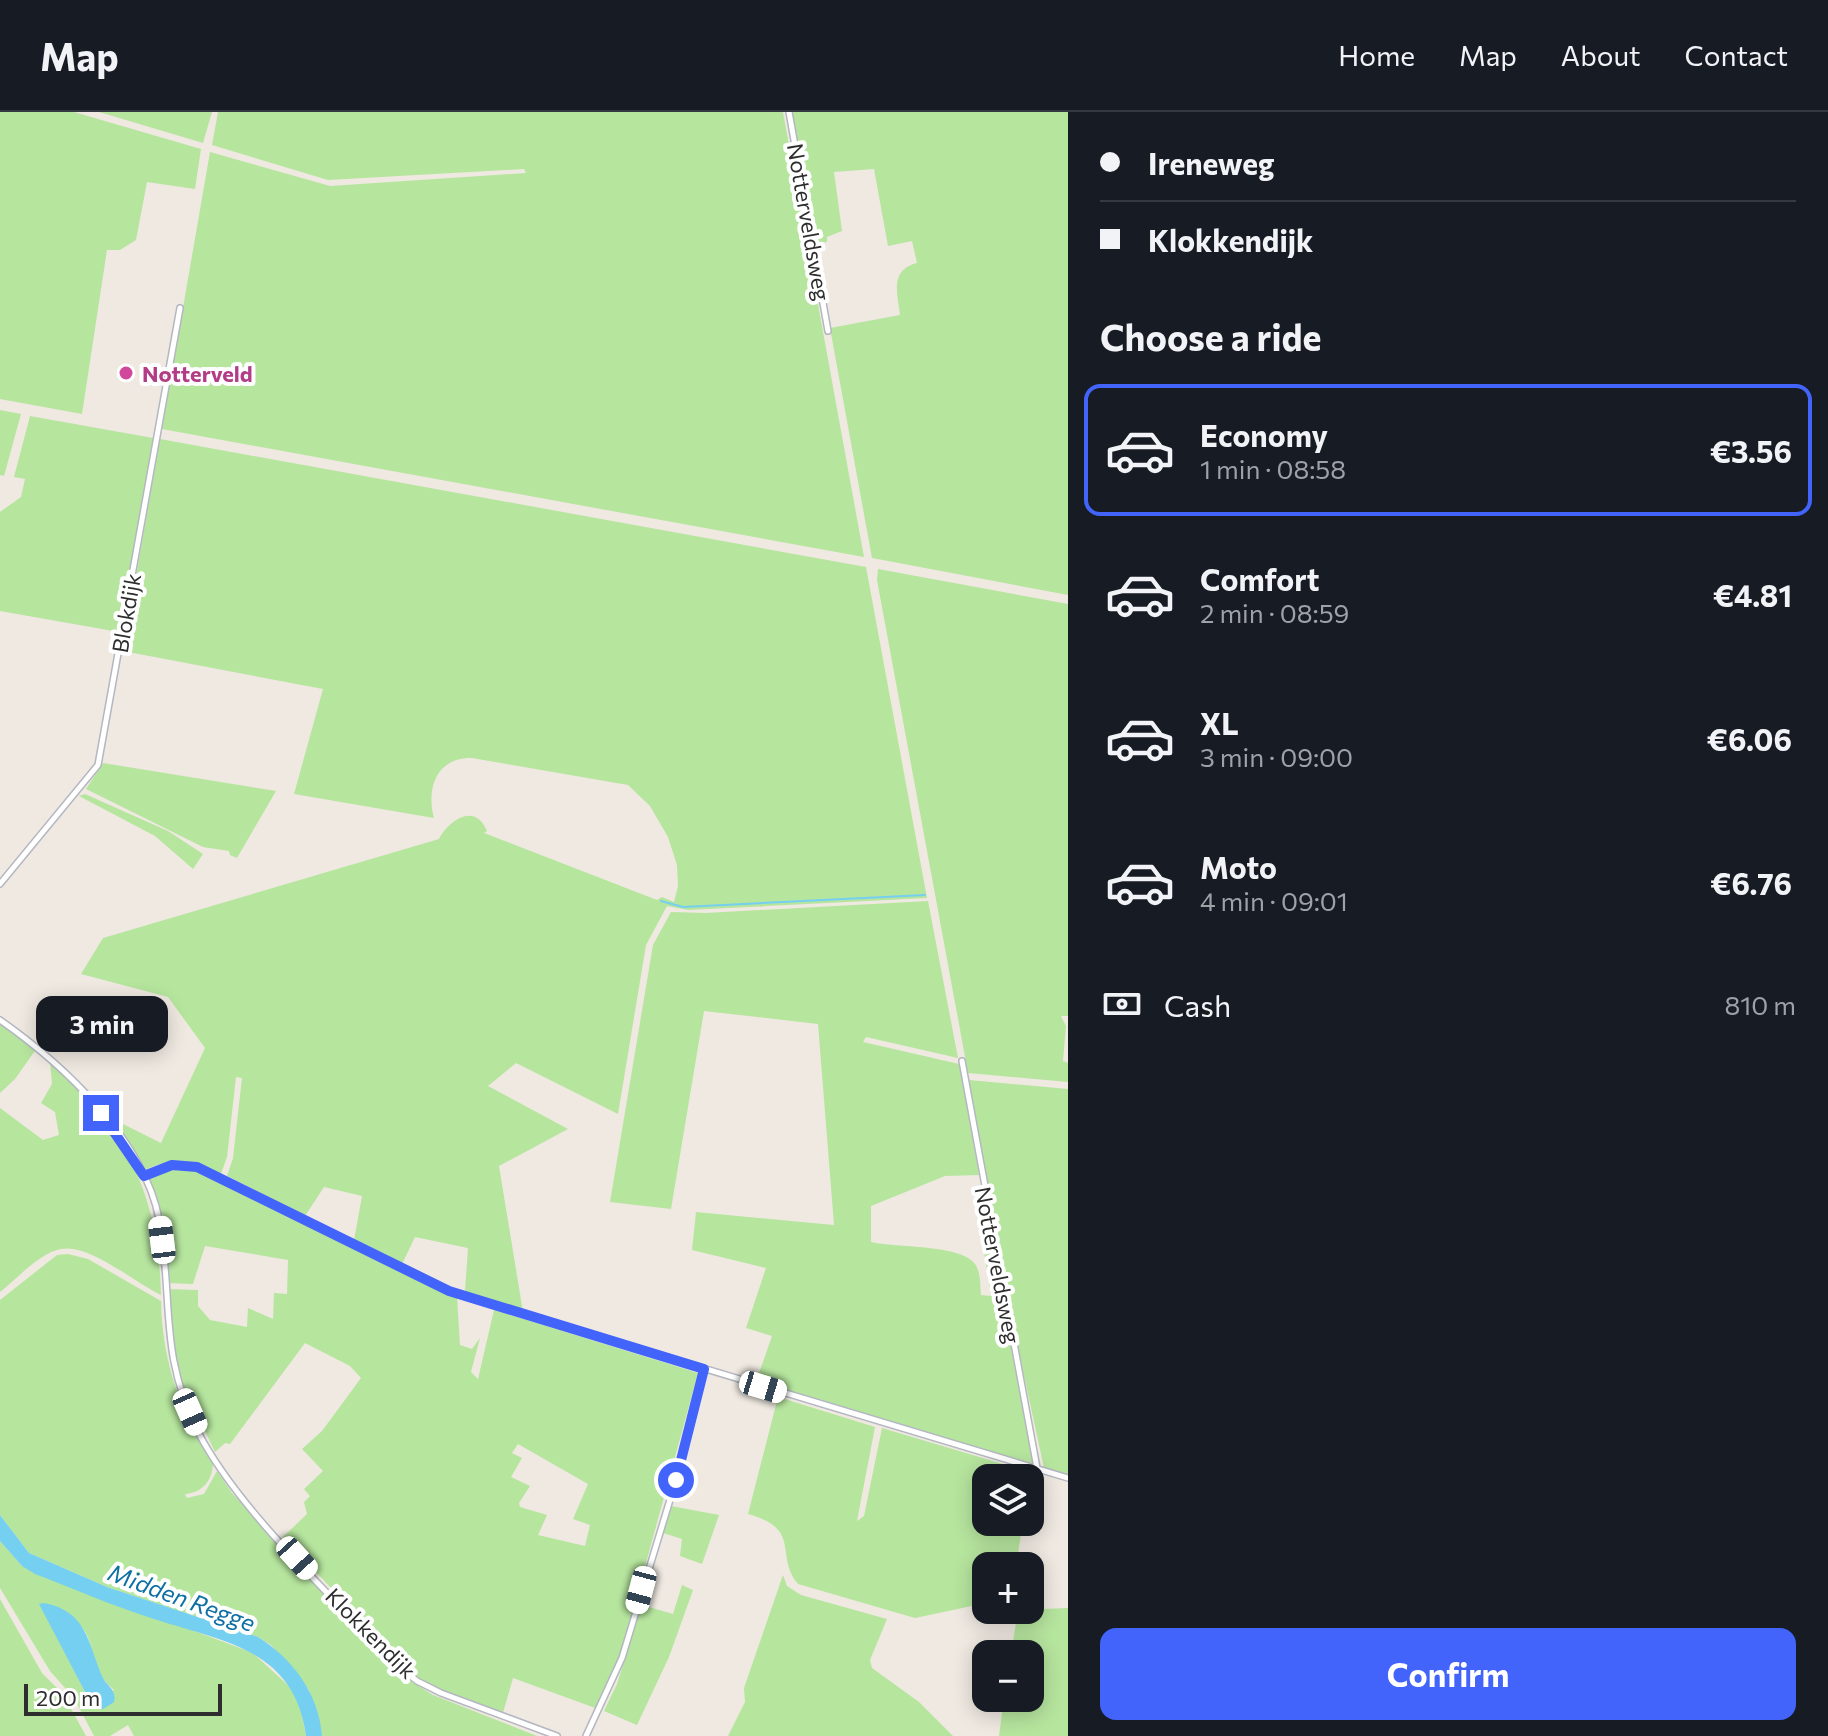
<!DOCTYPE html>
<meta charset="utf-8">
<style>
:root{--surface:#171b24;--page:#242831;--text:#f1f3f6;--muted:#9ea1a6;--line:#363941;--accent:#4264fb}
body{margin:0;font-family:Commissioner,sans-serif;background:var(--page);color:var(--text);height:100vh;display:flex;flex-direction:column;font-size:30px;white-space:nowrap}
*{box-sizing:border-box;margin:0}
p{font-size:26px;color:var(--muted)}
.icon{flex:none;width:44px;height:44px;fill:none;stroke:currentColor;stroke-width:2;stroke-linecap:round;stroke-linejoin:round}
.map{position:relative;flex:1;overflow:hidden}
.drawer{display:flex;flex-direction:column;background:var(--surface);width:760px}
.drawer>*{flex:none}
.guide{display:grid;align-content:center;height:176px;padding:0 32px;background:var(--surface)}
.tools{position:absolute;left:972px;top:1352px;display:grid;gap:16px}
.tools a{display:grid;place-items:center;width:72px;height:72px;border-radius:16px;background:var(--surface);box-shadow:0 4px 20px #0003;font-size:40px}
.scale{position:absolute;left:24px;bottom:20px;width:198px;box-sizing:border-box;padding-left:8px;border:4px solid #2e2e2e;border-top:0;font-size:22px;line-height:28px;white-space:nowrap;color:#2e2e2e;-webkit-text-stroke:6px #fff;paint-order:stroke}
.end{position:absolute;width:36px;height:36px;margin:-18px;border:10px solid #4264fb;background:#fff;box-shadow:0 0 0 4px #fff}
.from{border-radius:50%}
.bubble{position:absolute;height:56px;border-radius:16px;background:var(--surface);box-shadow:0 4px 20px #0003;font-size:26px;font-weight:700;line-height:56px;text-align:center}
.car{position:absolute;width:24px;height:48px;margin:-24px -12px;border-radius:10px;box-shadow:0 0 6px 2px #0007;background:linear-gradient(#fff 24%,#345 0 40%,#fff 0 76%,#345 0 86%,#fff 0)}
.guide b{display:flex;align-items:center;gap:28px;height:76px;font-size:30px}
.guide b+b{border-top:2px solid var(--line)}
.guide i{width:20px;height:20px;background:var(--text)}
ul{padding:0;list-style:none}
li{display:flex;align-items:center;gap:24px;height:132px;margin:0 16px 12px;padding:0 16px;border:4px solid transparent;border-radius:16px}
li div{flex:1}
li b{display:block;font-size:30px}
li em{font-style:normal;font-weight:700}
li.on{border-color:var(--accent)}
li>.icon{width:72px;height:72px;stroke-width:1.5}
h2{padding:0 32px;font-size:36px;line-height:96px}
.pay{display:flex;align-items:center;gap:20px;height:88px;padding:0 32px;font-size:30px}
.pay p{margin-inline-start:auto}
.action{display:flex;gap:16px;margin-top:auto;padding:16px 32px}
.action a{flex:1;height:92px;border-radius:16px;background:var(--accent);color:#fff;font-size:32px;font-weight:700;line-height:92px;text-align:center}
header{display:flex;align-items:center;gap:48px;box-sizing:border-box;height:112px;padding:0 40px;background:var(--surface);border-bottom:2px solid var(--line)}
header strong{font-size:38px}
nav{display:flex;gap:44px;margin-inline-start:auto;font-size:28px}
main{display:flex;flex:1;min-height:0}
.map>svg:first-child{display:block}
.green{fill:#b6e59e;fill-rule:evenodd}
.water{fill:#75cff0}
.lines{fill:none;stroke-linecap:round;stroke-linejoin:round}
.stream{stroke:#75cff0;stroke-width:2}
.street-casing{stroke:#b4b7c1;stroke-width:8}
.street{stroke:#fff;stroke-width:5}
.route{stroke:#4264fb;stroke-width:10}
.hotel-dot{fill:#d1479c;stroke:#fff;stroke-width:3}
.labels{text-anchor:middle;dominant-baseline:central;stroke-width:8;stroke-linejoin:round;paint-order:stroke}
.street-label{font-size:22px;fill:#2e2e2e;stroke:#fff}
.hotel-label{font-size:22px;font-weight:bold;fill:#b23c85;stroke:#fff;text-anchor:start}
.water-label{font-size:24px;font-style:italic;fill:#0d6fa3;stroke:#fff}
</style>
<header>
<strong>Map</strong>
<nav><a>Home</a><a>Map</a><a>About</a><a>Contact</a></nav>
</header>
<main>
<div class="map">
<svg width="1068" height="1624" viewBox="0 0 1068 1624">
<rect width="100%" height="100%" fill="#efe9e1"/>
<path class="green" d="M 0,0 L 74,0 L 201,37 L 195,77 L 147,70 L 136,128 L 120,138 L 107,138 L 82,302 L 0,287 Z
M 99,0 L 212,0 L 203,31 Z
M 218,0 L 783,0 L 864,445 L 162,317 L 210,40 L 330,74 L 526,61 L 524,57 L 328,68 L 212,33 Z
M 792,0 L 1068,0 L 1068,483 L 872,446 L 830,216 L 900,203 C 897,180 890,158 917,151 L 912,129 L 888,134 L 874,57 L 834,60 L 842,119 L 827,125 L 827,130 L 816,131 Z
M 0,298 L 21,302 L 4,364 L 0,363 Z
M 30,304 L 153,326 L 119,520 L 0,499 L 0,400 L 21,385 L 25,367 L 14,365 Z
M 160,327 L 866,455 L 927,786 L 688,798 L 667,794 L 646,833 L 618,1002 L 516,951 L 488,974 L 568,1017 L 499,1054 L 523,1200 L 465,1179 L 468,1136 L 415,1125 L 402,1152 L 354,1128 L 362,1084 L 324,1075 L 305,1104 L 227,1064 L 233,1046 L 242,966 L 236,965 L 227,1045 L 221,1062 C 193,1048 175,1044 145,1058 L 111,1006 L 161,1031 L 205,936 L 168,885 L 81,862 L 103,826 L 439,727 C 449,708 475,690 487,719 L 484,721 L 657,788 L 662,785 L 674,790 L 678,774 L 677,753 L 668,725 L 650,694 L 628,673 L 472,646 C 436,645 426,677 434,706 L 294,682 L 323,577 L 123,539 Z
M 878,457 L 1068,492 L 1068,904 L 1061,904 L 1066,914 L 1063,949 L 1068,951 L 1068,970 L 968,961 L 877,468 Z
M 103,651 L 276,679 L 237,746 L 230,743 L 229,739 L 203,735 L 86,677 Z
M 85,682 L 168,719 L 203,742 L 193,757 L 155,724 L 79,684 Z
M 928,789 L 958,946 L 866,925 L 863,930 L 959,952 L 979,1063 L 945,1064 L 871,1094 L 871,1130 C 895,1136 961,1132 975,1152 C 981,1160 980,1174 981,1183 L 991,1184 L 979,1107 L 981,1076 L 1033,1353 L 756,1270 L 772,1224 L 746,1216 L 766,1156 L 692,1138 L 696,1100 L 834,1113 L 818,912 L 704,899 L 671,1097 L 610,1090 L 653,833 L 671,800 L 706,801 Z
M 0,910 L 37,936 L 15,967 L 0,981 Z
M 50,949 C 126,1022 158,1076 161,1183 C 135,1171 89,1131 61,1137 C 39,1141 17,1167 0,1180 L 0,996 L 43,1028 L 59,1023 L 55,1000 L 41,991 L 52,972 Z
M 969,968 L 1068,977 L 1068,1363 L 1044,1356 L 1017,1231 Z
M 190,1055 L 457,1185 L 460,1233 L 472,1237 L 480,1226 L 471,1260 L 478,1267 L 494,1198 L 698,1261 L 623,1535 L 598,1597 L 513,1566 L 503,1601 L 438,1577 L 412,1562 L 283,1425 L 307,1402 L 304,1390 L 310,1384 L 304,1377 L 323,1359 L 302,1337 L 322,1319 L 361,1266 L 350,1254 L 305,1231 L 230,1332 L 225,1331 L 215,1340 L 178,1263 L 167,1177 L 198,1178 L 198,1194 L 210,1208 L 247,1215 L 248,1196 L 273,1207 L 274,1181 L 287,1182 L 288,1148 L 205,1134 L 193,1172 L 167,1171 L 163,1114 L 149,1066 L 169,1056 ZM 518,1332 L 588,1372 L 573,1407 L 590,1413 L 585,1434 L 538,1423 L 547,1403 L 520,1395 L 519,1391 L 530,1374 L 511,1365 L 522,1346 L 512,1341 Z
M 68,1142 L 88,1147 L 161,1189 C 162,1250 181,1301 213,1352 C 212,1369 202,1381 185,1382 L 187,1386 L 204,1382 L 217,1359 L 232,1381 L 399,1562 L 433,1583 L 537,1624 L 322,1624 L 309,1578 L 271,1533 L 258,1525 L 107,1475 L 29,1441 L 0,1403 L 0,1188 L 57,1143 Z
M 778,1285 L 875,1315 L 857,1409 L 864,1404 L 882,1316 L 1030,1360 L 1029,1366 L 986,1366 L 986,1410 L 1023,1410 L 1016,1454 L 986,1454 L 986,1491 L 915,1506 L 798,1472 C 774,1444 803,1417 748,1402 Z
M 671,1394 L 719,1403 L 702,1452 L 680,1444 L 682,1427 L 663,1421 Z
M 0,1429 L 22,1454 L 253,1541 L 292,1577 L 300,1592 L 306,1624 L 134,1624 L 128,1613 L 110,1624 L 94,1624 L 74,1586 L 50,1559 L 0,1476 ZM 40,1492 C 113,1515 76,1544 114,1578 L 94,1597 Z
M 783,1463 L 787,1474 L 801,1483 L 887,1507 L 870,1548 L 872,1556 L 919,1590 L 953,1624 L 728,1624 L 745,1590 L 744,1576 Z
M 682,1473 L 693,1478 L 669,1545 L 637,1613 L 604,1599 L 617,1572 L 642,1493 L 673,1502 Z
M 0,1487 L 42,1561 L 63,1582 L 86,1624 L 0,1624 Z
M 1068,1496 L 1068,1624 L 999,1624 L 1004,1586 L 1030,1586 L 1030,1542 L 1011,1542 L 1018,1498 Z"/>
<path class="water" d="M 0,1403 L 29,1441 L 107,1475 L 258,1525 C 293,1547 319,1582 322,1624 L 306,1624 C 294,1533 217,1529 145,1504 C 108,1492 72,1476 35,1462 L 22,1454 L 0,1429 Z
M 44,1491 C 87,1499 88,1531 102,1564 C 107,1575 117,1577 114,1590 L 103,1597 L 94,1597 L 39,1492 Z"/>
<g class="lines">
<path class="stream" d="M 661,789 L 683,795 L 925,783"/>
<defs>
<path id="street" d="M 789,0 L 828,219
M 0,772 L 98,653 L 180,196
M 0,908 C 63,952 144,1028 159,1107 C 174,1188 158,1239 198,1320 C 239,1399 332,1484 394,1550 L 417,1569 L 441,1581 L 557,1624
M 962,949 L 1037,1356
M 144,1064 L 172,1053 L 197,1055 L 457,1182 L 1068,1366
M 586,1624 L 622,1546 L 676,1368 L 704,1257"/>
</defs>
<use href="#street" class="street-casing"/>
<use href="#street" class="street"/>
</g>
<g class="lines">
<path class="route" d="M 101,1001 L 144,1064 L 172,1053 L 197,1055 L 449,1179 L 704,1257 L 676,1368"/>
</g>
<circle class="hotel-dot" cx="126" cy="261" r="8"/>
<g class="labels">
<g class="street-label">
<text transform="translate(809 110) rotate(80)">Notterveldsweg</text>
<text transform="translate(126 501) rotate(-80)">Blokdijk</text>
<text transform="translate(998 1153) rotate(79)">Notterveldsweg</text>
<text transform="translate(371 1521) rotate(45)">Klokkendijk</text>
</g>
<g class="hotel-label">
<text x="142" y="261">Notterveld</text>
</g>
<g class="water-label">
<text transform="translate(182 1485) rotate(20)">Midden Regge</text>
</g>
</g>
</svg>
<div class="tools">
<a><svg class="icon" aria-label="layers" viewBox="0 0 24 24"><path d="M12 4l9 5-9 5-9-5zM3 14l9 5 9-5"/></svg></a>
<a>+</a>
<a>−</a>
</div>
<div class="scale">200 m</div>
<i class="end from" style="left:676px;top:1368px"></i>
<i class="end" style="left:101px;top:1001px"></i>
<div class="bubble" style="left:36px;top:884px;width:132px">3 min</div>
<i class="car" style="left:162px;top:1128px;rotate:353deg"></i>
<i class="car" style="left:763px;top:1275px;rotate:107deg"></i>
<i class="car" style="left:190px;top:1300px;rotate:156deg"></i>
<i class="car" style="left:297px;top:1446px;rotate:138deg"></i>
<i class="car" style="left:641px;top:1478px;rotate:195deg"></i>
</div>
<section class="drawer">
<div class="guide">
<b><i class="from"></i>Ireneweg</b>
<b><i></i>Klokkendijk</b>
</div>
<h2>Choose a ride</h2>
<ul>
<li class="on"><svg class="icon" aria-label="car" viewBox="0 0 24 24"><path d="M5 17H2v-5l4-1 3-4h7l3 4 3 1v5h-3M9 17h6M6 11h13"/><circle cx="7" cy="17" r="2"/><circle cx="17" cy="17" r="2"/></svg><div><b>Economy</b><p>1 min · 08:58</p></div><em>€3.56</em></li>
<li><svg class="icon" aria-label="car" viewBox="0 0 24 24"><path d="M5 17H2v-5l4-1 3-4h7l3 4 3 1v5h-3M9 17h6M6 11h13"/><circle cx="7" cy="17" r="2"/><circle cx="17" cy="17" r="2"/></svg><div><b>Comfort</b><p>2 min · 08:59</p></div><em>€4.81</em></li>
<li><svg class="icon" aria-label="car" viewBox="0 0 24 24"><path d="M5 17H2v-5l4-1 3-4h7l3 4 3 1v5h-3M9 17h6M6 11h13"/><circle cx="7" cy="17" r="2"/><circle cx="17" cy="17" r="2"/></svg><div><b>XL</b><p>3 min · 09:00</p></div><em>€6.06</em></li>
<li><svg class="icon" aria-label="car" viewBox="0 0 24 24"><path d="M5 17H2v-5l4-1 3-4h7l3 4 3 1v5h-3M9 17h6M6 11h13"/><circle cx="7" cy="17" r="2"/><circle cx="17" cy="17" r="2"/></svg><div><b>Moto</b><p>4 min · 09:01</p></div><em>€6.76</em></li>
</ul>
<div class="pay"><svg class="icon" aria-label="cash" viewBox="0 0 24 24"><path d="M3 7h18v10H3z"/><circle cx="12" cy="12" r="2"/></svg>Cash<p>810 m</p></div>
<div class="action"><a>Confirm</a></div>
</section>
</main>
